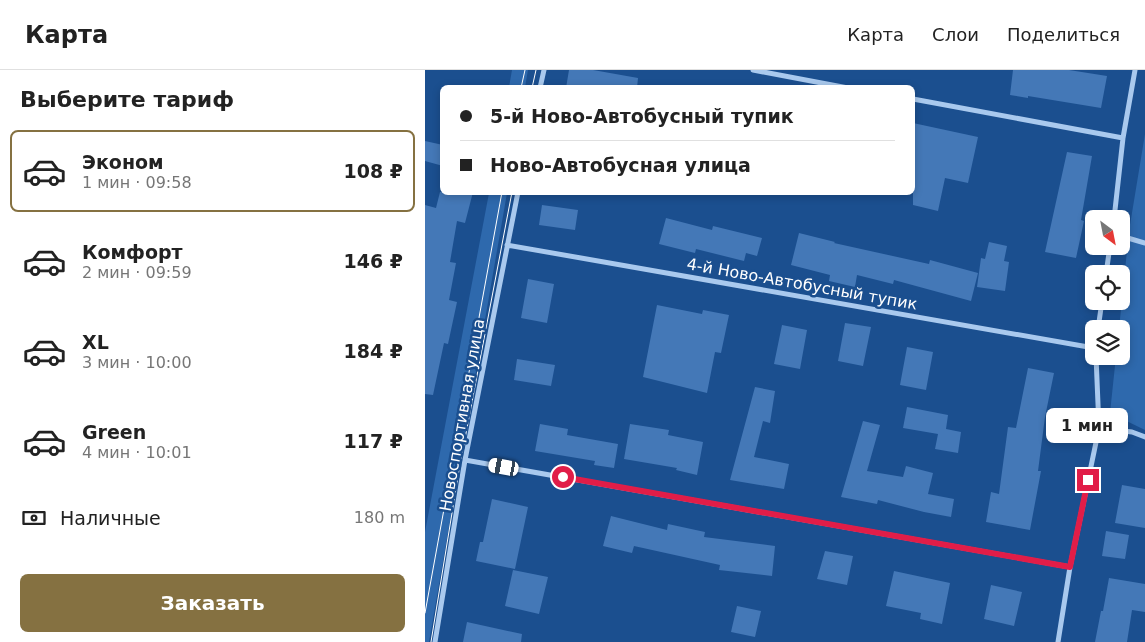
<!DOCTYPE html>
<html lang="ru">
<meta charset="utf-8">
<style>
:root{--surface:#fff;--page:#f6f6f6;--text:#222;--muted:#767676;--line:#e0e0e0;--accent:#857141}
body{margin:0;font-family:"DejaVu Sans",sans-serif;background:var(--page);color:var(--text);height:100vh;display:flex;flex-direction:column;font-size:19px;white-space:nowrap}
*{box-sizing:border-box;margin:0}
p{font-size:16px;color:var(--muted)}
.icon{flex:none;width:28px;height:28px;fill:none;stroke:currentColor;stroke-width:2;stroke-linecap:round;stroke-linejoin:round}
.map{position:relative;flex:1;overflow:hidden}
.drawer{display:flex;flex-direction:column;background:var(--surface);width:425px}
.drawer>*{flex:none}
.hud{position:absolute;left:15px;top:15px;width:475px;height:110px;border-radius:8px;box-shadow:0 2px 8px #0003;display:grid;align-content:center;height:110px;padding:0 20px;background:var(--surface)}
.needle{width:32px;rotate:148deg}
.controls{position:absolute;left:660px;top:140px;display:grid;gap:10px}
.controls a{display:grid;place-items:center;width:45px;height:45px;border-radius:8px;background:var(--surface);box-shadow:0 2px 8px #0003;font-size:25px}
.end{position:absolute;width:22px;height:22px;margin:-11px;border:6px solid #e11d48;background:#fff;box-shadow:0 0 0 2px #fff}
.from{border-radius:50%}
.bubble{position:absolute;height:35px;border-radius:8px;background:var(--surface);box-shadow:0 2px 8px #0003;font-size:16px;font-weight:600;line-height:35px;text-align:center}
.car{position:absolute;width:15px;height:30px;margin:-15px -8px;border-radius:6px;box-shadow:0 0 4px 1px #0007;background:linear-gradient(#fff 24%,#345 0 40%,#fff 0 76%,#345 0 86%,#fff 0)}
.hud b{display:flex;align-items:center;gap:18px;height:48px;font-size:19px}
.hud b+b{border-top:1px solid var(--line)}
.hud i{width:12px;height:12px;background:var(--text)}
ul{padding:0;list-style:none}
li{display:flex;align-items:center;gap:15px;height:82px;margin:0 10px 8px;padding:0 10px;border:2px solid transparent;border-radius:8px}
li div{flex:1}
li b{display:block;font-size:19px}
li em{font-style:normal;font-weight:600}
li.selected{border-color:var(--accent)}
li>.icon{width:45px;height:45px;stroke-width:1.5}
h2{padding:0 20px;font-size:22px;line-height:60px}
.pay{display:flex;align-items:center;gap:12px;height:55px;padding:0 20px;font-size:19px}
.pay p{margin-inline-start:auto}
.primary-button{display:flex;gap:10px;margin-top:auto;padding:10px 20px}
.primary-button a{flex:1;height:58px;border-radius:8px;background:var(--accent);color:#fff;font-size:20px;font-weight:600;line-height:58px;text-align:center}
header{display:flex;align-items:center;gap:30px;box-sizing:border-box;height:70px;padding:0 25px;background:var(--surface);border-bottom:1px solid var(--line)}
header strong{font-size:24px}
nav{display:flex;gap:28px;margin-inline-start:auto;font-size:18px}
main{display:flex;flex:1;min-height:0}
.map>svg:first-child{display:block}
.green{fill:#2e69ad}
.building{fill:#4478b7}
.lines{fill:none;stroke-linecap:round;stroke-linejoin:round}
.street{stroke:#a9c9ee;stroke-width:5}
.tram{stroke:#fff;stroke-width:1}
.route{stroke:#e11d48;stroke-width:6}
.labels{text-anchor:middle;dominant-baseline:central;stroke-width:5;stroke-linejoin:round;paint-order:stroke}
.street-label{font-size:16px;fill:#fff;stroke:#1b4f8f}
</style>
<header>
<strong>Карта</strong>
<nav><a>Карта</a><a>Слои</a><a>Поделиться</a></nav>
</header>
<main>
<section class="drawer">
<h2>Выберите тариф</h2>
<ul>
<li class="selected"><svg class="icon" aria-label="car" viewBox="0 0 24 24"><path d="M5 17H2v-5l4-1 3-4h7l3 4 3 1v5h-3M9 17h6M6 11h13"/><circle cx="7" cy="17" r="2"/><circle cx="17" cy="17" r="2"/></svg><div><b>Эконом</b><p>1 мин · 09:58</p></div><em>108 ₽</em></li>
<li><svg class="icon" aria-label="car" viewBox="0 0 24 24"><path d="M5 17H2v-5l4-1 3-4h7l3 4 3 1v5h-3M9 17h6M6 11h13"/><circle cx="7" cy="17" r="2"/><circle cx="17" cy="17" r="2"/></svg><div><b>Комфорт</b><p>2 мин · 09:59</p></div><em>146 ₽</em></li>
<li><svg class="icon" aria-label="car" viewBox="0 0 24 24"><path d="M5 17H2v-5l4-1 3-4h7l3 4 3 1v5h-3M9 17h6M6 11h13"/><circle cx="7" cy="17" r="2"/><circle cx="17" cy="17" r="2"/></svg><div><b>XL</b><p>3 мин · 10:00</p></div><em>184 ₽</em></li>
<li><svg class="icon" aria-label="car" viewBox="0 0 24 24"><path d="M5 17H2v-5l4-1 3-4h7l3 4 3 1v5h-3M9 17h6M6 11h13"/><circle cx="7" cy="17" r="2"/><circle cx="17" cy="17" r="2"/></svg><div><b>Green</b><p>4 мин · 10:01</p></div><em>117 ₽</em></li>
</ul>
<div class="pay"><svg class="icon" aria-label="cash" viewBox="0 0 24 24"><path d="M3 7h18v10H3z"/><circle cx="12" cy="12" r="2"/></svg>Наличные<p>180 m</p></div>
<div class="primary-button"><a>Заказать</a></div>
</section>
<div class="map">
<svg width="720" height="572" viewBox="0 0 720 572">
<rect width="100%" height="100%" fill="#1b4f8f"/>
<path class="green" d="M 87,0 L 103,0 L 100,17 L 84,17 Z
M 720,64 L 720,360 L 685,343 L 691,286 L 696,286 L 696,259 L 694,259 L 704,161 Z
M 64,123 L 82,123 L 4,572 L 0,572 L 0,462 Z"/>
<path class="building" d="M 144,0 L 168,0 L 213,8 L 212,18 L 141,18 Z
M 588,0 L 644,0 L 682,6 L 676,38 L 603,26 L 603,28 L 585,25 Z
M 488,53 L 553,67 L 543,113 L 520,108 L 513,141 L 488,135 Z
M 0,71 L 18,75 L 18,96 L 0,91 Z
M 642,82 L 667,86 L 656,150 L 659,151 L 651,188 L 620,182 Z
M 15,122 L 48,122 L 40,153 L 32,151 L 25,192 L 31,193 L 24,230 L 32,232 L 23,274 L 19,273 L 8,325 L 0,324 L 0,135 L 11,138 Z
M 117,135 L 153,140 L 150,160 L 114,155 Z
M 241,148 L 287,160 L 288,156 L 337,168 L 332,186 L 321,183 L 319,191 L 271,179 L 270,183 L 234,174 Z
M 374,163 L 410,172 L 409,173 L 504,194 L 505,190 L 553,203 L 546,231 L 469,210 L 468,214 L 432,205 L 430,217 L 404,211 L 405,205 L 366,195 Z
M 564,172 L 582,176 L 579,191 L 584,192 L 580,221 L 552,217 L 556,188 L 560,189 Z
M 103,209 L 129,214 L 122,253 L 96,248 Z
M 232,235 L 277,244 L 278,240 L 304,245 L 296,283 L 290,282 L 282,323 L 218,307 Z
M 420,253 L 446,257 L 438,296 L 413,291 Z
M 357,255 L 382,260 L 375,299 L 349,294 Z
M 482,277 L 508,282 L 501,320 L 475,315 Z
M 92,289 L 130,295 L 126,316 L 89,310 Z
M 603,298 L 629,303 L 620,347 L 613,401 L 616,401 L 605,460 L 561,452 L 566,422 L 574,424 L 583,357 L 591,358 Z
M 330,317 L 350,321 L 345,353 L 338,351 L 329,387 L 364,394 L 359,419 L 305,410 Z
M 482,337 L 523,345 L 521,359 L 536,362 L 533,383 L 510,379 L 513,364 L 478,358 Z
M 438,351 L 455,355 L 442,401 L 478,407 L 481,396 L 508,403 L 503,424 L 529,429 L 526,447 L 499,442 L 453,430 L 452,434 L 416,427 Z
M 115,354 L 143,359 L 142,365 L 193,374 L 189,398 L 169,395 L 170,391 L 110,381 Z
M 205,354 L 244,360 L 243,365 L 278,372 L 272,405 L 251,400 L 252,398 L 199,389 Z
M 697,415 L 720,419 L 720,458 L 690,453 Z
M 67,429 L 103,437 L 90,499 L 51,491 L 55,472 L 58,472 Z
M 186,446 L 242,460 L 243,454 L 280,462 L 279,467 L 350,476 L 347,506 L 294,500 L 295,495 L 209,476 L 207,483 L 178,476 Z
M 681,461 L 704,465 L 700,489 L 677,486 Z
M 400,481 L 428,486 L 422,515 L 392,509 Z
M 88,500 L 123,507 L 114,544 L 80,536 Z
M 469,501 L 525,513 L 517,554 L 495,549 L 496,543 L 461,536 Z
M 684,508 L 720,514 L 720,542 L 707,540 L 702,572 L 670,572 L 676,541 L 678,541 Z
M 566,515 L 597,522 L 589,556 L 559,549 Z
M 312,536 L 336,541 L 330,567 L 306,562 Z
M 42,552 L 97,564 L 96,572 L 38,572 Z"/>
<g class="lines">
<path class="street" d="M 328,0 L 423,18
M 115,18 L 119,0
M 488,29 L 698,68
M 689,149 L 698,68 L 710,0
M 696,166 L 720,173
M 82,175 L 669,278
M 681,204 L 685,176
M 673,259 L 677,231
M 674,358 L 707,362 L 720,367
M 40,390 L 645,497
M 10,572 L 40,390 L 93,122
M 633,572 L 645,497 L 674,358 L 671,286"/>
<path class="tram" d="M 96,18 L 100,0
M 107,18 L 111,0
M 0,543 L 77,122
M 6,572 L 34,400 L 87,122"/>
</g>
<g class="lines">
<path class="route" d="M 138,407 L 645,497 L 663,410"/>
</g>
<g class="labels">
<g class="street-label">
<text transform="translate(377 214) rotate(10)">4-й Ново-Автобусный тупик</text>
<text transform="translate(37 345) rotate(-80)">Новоспортивная улица</text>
</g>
</g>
</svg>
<div class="controls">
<a><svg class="needle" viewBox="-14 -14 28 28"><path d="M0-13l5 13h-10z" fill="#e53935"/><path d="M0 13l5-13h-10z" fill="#767676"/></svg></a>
<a><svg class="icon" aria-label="locate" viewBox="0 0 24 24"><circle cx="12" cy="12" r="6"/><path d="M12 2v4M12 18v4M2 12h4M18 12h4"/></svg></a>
<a><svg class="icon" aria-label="layers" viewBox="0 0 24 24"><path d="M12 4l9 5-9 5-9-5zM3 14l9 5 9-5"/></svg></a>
</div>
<i class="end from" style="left:138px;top:407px"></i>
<i class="end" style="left:663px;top:410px"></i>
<div class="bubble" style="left:621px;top:338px;width:82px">1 мин</div>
<i class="car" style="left:79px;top:397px;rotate:280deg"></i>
<div class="hud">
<b><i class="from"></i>5-й Ново-Автобусный тупик</b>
<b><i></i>Ново-Автобусная улица</b>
</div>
</div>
</main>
